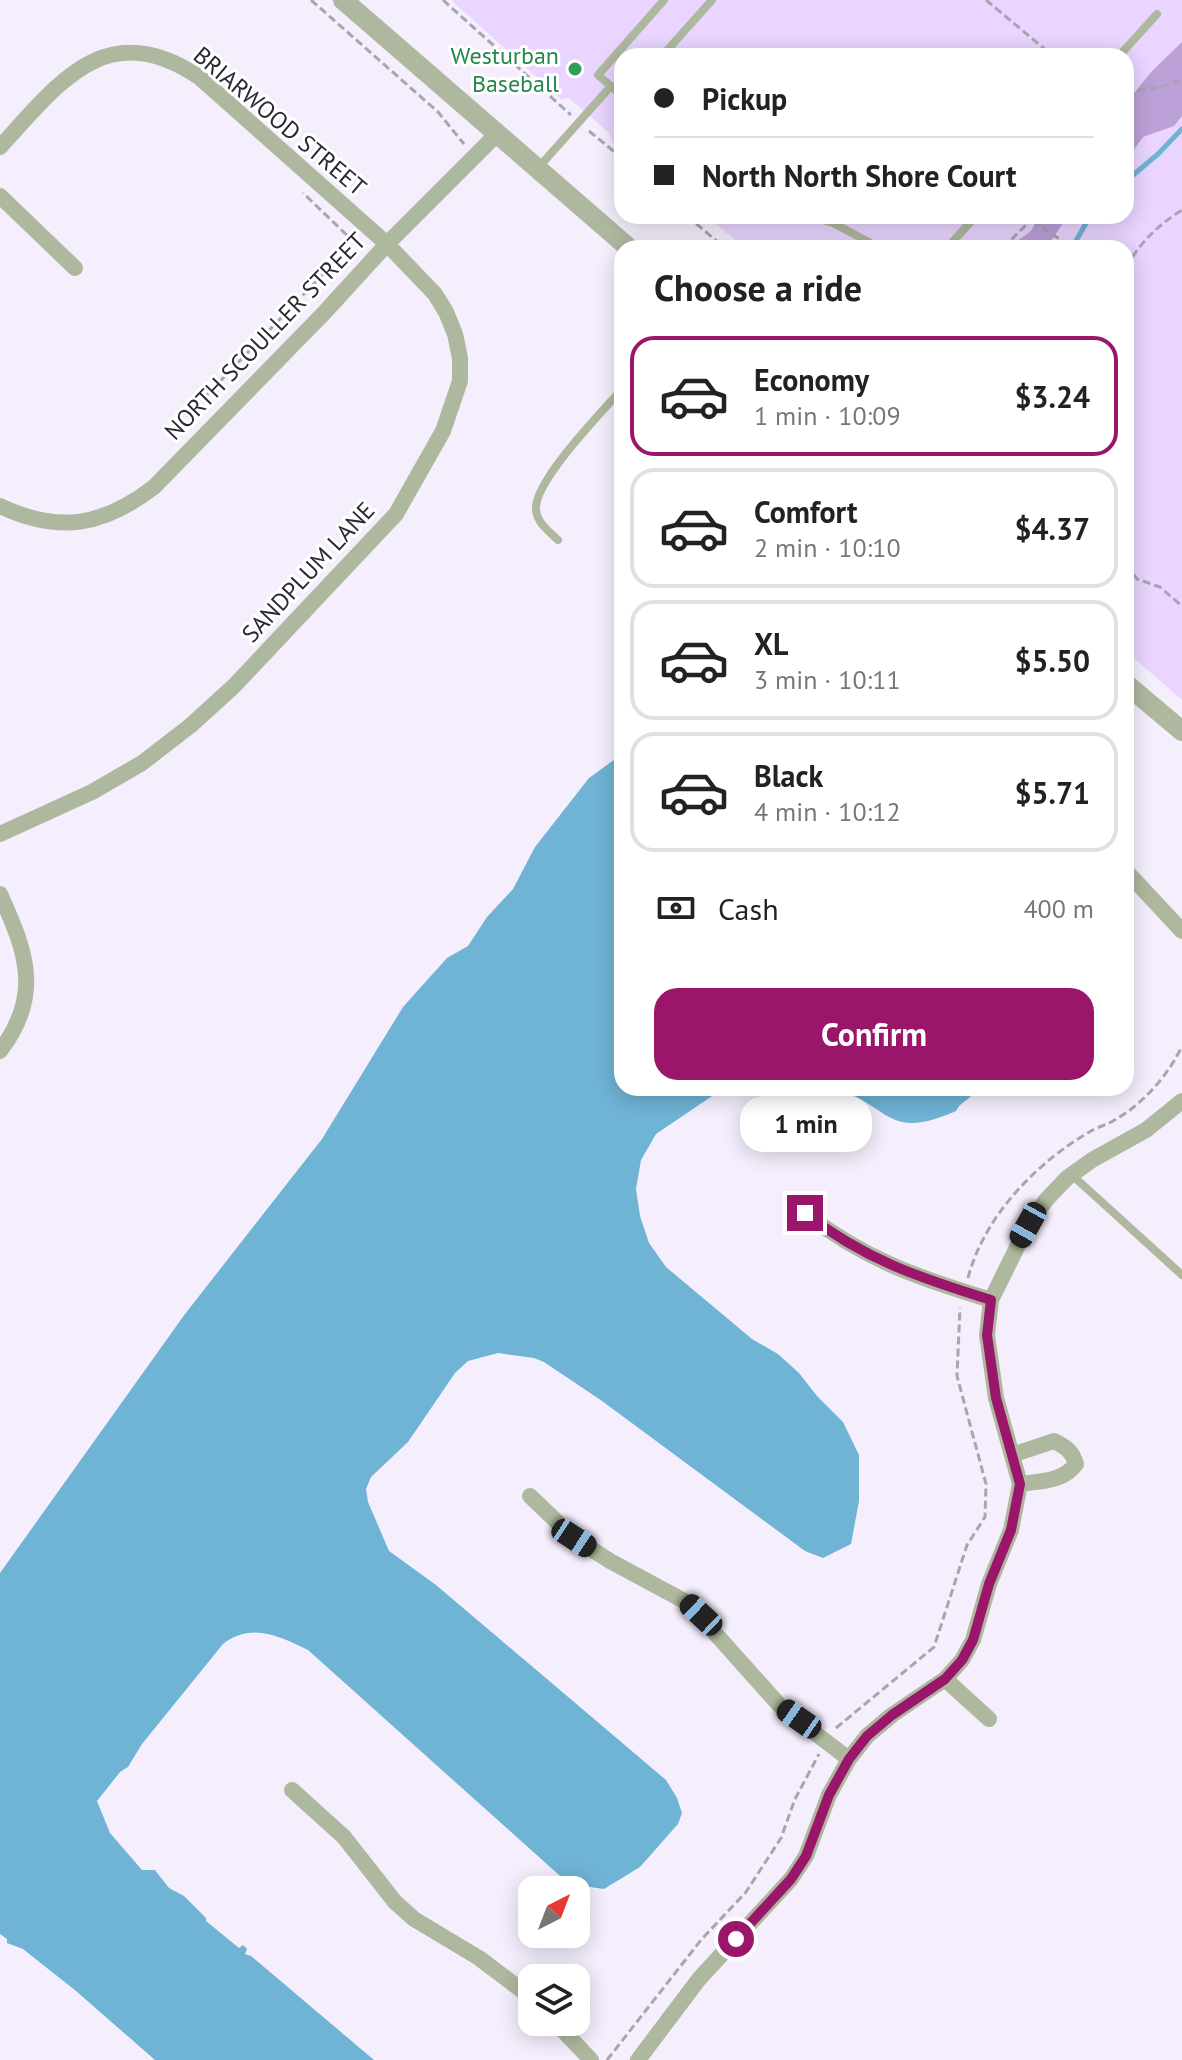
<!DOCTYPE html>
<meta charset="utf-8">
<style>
:root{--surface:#fff;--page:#f2f2f2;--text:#222;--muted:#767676;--line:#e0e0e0;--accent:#9a166a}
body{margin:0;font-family:"PT Sans",sans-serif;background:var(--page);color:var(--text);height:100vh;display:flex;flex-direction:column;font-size:30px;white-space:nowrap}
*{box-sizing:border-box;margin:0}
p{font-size:26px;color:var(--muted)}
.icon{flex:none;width:44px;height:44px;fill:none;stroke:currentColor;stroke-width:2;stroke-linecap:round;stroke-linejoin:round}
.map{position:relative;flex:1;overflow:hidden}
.details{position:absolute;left:614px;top:240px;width:520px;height:856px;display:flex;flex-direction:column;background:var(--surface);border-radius:24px;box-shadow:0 4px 20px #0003}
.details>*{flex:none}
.top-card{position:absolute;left:614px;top:48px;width:520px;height:176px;border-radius:24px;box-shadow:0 4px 20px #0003;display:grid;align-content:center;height:176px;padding:0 40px;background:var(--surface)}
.needle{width:52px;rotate:42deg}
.fabs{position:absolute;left:518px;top:1876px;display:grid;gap:16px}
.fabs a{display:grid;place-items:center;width:72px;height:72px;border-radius:16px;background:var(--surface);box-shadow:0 4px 20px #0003;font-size:40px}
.end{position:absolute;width:36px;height:36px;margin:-18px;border:10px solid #9a166a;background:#fff;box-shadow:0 0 0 4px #fff}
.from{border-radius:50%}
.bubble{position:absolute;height:56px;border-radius:24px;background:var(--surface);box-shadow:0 4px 20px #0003;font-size:26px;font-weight:800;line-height:56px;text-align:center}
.car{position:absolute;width:24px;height:48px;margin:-24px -12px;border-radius:10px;box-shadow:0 0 6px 2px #0007;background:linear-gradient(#222 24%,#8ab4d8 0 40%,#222 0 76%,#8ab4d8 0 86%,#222 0)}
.top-card b{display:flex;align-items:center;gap:28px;height:76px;font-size:30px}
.top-card b+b{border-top:2px solid var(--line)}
.top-card i{width:20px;height:20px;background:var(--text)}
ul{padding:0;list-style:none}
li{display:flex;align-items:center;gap:24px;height:120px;margin:0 16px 12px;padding:0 24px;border:4px solid var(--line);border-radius:24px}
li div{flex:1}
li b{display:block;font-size:30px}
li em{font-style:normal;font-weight:800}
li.on{border-color:var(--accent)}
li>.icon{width:72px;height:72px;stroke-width:1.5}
h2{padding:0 40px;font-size:36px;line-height:96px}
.pay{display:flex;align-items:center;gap:20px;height:88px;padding:0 40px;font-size:30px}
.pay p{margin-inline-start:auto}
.cta{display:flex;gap:16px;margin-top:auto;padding:16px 40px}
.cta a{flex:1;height:92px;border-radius:24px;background:var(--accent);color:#fff;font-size:32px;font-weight:800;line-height:92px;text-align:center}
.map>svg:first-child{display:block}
.green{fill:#e9d5ff}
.forest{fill:#bca0d8}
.water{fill:#6fb3d5}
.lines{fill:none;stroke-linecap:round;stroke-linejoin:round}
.stream{stroke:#6fb3d5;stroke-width:5}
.path{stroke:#a9a4b0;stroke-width:3;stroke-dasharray:8 4;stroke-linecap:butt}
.service{stroke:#aeb89e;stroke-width:8}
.minor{stroke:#aeb89e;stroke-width:16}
.tertiary{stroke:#aeb89e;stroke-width:20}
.route{stroke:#9a166a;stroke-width:10}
.leisure-dot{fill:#2e9e5b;stroke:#fff;stroke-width:3}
.labels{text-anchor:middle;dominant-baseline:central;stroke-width:6;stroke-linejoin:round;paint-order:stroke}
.leisure-label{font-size:24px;fill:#27864d;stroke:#fff;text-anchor:end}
.street-label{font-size:24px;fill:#2c2831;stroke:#fff}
</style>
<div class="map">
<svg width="1182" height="2060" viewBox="0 0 1182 2060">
<rect width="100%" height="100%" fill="#f5effd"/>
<path class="green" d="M 451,0 L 1182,0 L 1182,700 L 1126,651 L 1126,248 L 745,248 L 706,216 L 1126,216 L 1126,56 L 622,56 L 622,151 L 612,142 L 609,133 L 569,98 L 561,99 Z"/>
<path class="forest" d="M 1182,42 L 1182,116 L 1174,126 L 1143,137 L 1126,161 L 1126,103 L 1152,71 Z
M 1039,216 L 1068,216 L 1046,248 L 1008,248 L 1031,231 Z"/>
<path class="water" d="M 622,754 L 622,1088 L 724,1088 L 656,1134 L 641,1160 L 636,1189 L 640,1216 L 649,1243 L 666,1267 L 752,1339 L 778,1354 L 799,1373 L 817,1396 L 843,1422 L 859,1455 L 859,1501 L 851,1544 L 823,1558 L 805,1551 L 602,1401 L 544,1362 L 534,1358 L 498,1353 L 468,1361 L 455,1373 L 408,1442 L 371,1477 L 366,1489 L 368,1502 L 389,1551 L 436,1585 L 666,1780 L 677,1798 L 682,1813 L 678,1824 L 640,1867 L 604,1889 L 569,1884 L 308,1650 C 279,1636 251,1622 223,1644 L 142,1744 L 128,1767 L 120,1772 L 97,1801 L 110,1833 L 142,1870 L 155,1870 L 169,1888 L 184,1896 L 206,1918 L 206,1921 L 239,1948 L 243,1945 L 247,1949 L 245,1954 L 251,1956 L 374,2060 L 155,2060 L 76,1991 L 23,1949 L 7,1943 L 7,1939 L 0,1934 L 0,1573 L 185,1314 L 322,1139 L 403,1007 L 447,958 L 468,946 L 487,917 L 513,889 L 535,847 L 589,778 Z
M 834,1088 L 981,1088 L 959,1106 L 956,1111 C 886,1142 891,1105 834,1088 Z"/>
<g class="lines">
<path class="stream" d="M 1126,181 L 1158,154 L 1182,129
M 1072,248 L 1090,216"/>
<path class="path" d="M 311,0 L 438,112 L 464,144
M 443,0 L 571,115
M 986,0 L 1053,56
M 1126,94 C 1145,86 1167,91 1182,77
M 589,131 L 622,158
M 687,216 L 725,248
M 1032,221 L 1073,248
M 1003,248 L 1035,216
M 1126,267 C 1141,242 1157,226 1182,210
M 178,425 L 354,242 L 303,193
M 1126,565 L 1137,579 L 1160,587 L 1182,606
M 968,1278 C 984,1216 1037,1162 1091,1131 C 1098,1127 1106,1125 1113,1121 C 1142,1105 1168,1076 1182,1046
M 836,1728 L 934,1647 L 967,1545 L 985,1517 L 986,1484 L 957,1376 L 960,1308
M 607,2060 L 701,1940 L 746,1892 L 781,1838 L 795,1799 L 819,1754"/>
<path class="service" d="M 662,56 L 712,0
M 1119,56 L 1157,14
M 611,86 L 598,75 L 664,0
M 538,168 L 611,86 L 622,96
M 808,216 L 833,223 L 880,248
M 947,248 L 976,216
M 558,540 C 549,531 537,523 536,510 C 533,482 602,412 622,389
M 1072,1175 L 1182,1275"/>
<path class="minor" d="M 0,147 C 59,83 106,15 199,77 L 387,244 L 435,294 L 446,312 L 455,334 L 460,358 L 460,381 L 443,431 L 396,514 L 234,686 L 190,726 L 142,763 L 92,792 L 0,834
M 0,196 L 75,268
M 0,506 C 59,534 103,526 154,487 L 324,313 L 387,244 L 497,134
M 1126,871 L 1182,931
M 0,894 C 26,951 43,995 0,1051
M 805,1213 C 865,1260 919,1278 991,1300
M 1012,1455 L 1054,1441 C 1066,1447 1072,1451 1076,1464 C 1063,1482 1040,1481 1020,1484
M 530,1496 L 574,1538 L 610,1561 L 688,1603 L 782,1708 L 849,1759
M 945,1679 L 989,1719
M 292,1790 L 344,1837 L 395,1902 L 414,1919 L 479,1958 L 532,1998
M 555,2022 L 591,2060
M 638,2060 L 699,1979 L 791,1879 L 806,1856 L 829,1795 L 849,1759 L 867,1736 L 892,1715 L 945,1679 L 962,1660 L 973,1640 L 989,1584 L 1011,1530 L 1020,1484 L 996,1398 L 987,1335 L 991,1300 L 1028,1225 L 1046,1200 L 1067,1178 L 1092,1160 L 1146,1130 L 1182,1101"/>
<path class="tertiary" d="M 343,0 L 629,248
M 1126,684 L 1182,731"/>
</g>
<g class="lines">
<path class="route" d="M 736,1939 L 791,1879 L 806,1856 L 829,1795 L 849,1759 L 867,1736 L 892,1715 L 945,1679 L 962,1660 L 973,1640 L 989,1584 L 1011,1530 L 1020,1484 L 996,1398 L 987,1335 L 991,1300 C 920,1278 863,1259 805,1213"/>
</g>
<circle class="leisure-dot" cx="575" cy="69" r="8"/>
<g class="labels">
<g class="leisure-label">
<text x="559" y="55">Westurban<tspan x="559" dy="28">Baseball</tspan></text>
</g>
<g class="street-label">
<text transform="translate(280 121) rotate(40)">BRIARWOOD STREET</text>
<text transform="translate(265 336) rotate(-46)">NORTH SCOULLER STREET</text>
<text transform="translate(308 572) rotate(-47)">SANDPLUM LANE</text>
</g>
</g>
</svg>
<div class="fabs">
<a><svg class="needle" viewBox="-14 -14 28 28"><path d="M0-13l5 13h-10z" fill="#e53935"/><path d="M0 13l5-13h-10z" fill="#767676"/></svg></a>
<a><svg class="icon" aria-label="layers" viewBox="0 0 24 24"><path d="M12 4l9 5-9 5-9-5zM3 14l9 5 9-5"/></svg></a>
</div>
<i class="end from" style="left:736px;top:1939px"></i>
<i class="end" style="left:805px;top:1213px"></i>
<div class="bubble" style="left:740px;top:1096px;width:132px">1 min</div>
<i class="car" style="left:1028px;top:1225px;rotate:209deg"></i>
<i class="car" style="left:574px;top:1538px;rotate:123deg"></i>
<i class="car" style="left:701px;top:1615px;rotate:313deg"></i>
<i class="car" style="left:799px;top:1719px;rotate:305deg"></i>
<div class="top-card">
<b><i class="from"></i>Pickup</b>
<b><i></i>North North Shore Court</b>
</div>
<section class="details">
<h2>Choose a ride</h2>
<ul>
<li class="on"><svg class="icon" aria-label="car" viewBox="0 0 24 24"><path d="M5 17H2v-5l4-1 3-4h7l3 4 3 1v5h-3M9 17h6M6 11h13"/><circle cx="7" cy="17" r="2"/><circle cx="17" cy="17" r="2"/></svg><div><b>Economy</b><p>1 min · 10:09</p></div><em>$3.24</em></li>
<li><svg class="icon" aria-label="car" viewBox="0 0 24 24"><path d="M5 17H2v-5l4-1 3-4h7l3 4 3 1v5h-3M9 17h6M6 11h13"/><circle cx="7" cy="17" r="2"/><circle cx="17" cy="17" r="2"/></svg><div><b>Comfort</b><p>2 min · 10:10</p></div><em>$4.37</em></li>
<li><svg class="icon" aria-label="car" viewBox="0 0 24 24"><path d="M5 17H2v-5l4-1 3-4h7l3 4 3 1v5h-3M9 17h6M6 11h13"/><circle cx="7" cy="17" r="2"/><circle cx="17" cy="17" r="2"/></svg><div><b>XL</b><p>3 min · 10:11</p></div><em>$5.50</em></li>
<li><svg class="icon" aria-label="car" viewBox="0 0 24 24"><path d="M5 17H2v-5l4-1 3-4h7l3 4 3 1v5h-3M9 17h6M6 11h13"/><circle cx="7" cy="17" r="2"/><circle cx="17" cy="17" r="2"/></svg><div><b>Black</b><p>4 min · 10:12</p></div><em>$5.71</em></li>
</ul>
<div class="pay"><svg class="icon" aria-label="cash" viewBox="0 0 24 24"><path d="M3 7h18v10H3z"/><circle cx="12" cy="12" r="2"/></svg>Cash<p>400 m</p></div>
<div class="cta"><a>Confirm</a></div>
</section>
</div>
